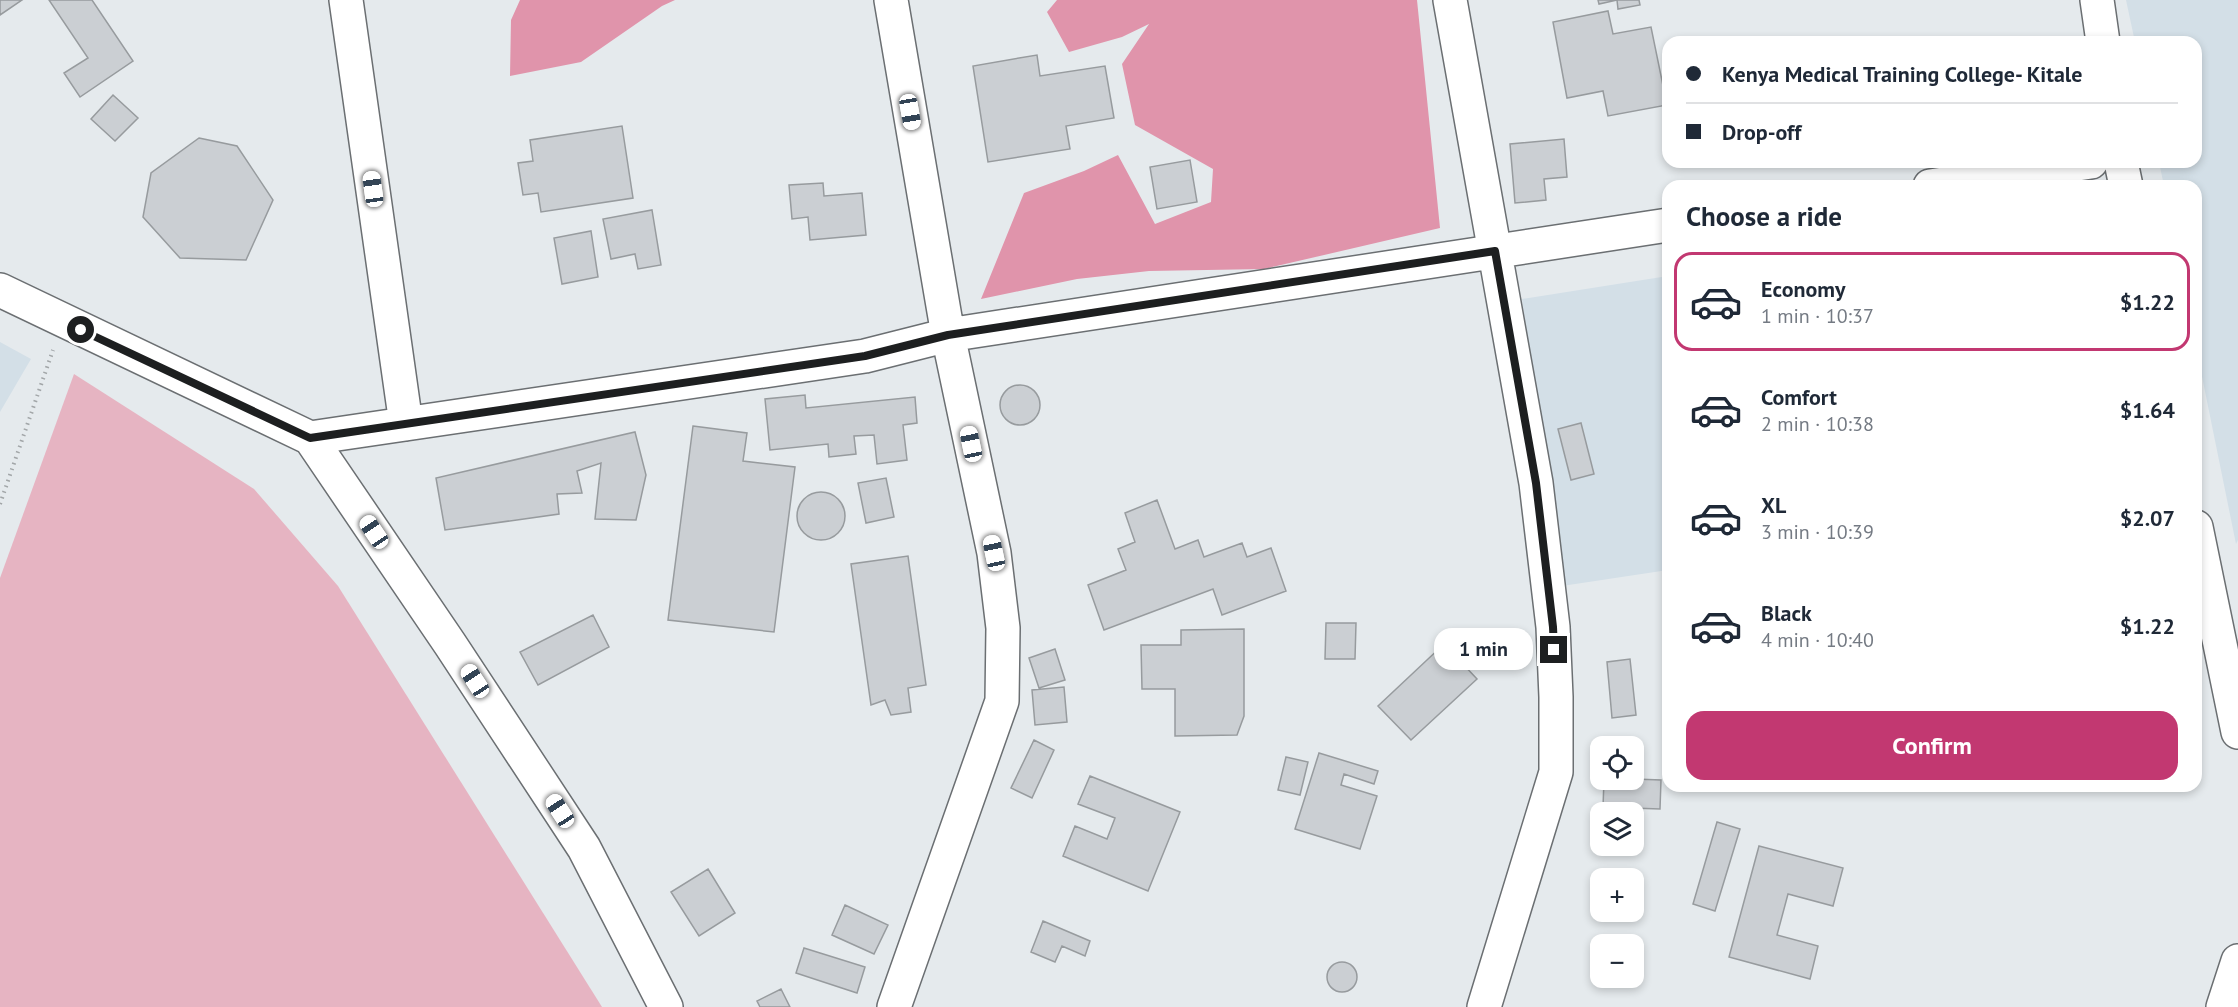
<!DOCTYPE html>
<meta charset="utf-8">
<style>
:root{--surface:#fff;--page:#f2f2f3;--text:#1f2937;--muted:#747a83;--line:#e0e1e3;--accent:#c23871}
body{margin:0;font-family:"PT Sans",sans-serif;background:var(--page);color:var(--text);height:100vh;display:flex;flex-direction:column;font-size:22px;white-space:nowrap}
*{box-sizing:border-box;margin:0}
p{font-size:20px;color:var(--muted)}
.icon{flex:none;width:33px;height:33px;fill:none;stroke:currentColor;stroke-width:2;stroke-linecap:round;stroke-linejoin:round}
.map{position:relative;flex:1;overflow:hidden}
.details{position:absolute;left:1662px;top:180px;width:540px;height:612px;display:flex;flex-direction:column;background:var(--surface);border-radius:18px;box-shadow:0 3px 9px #0003}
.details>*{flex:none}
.guide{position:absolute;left:1662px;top:36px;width:540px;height:132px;border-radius:18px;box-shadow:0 3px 9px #0003;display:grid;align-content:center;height:132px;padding:0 24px;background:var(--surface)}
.fabs{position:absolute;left:1590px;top:736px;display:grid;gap:12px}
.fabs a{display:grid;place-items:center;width:54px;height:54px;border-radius:12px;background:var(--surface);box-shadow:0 3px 9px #0003;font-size:30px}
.end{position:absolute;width:27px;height:27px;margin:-14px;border:8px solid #1d1f20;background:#fff;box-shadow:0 0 0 3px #fff}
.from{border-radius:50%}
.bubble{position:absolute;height:42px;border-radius:18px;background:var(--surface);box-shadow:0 3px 9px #0003;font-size:20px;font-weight:600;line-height:42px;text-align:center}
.car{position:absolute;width:18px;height:36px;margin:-18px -9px;border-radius:8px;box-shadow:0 0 4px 2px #0007;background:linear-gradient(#fff 24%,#345 0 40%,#fff 0 76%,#345 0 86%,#fff 0)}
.guide b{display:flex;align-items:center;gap:21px;height:57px;font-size:22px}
.guide b+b{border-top:2px solid var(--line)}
.guide i{width:15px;height:15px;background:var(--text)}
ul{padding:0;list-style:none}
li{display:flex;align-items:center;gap:18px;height:99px;margin:0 12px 9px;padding:0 12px;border:3px solid transparent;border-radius:18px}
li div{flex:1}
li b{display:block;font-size:22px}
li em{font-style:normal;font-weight:600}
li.current{border-color:var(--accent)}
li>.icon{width:54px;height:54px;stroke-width:1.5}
h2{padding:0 24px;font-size:27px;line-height:72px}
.action{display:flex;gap:12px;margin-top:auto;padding:12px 24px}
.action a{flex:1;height:69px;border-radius:18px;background:var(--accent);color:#fff;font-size:24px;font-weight:600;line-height:69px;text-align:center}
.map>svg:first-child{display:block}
.built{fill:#d3dfe7}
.green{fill:#e6b4c2}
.forest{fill:#e094ab}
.building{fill:#cbcfd3;stroke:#979b9e;stroke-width:1.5}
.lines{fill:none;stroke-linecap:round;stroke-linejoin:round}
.minor-casing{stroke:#6b6f72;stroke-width:36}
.path{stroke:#a2a6a8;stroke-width:4;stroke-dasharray:1.5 4.5;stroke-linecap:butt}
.minor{stroke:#fff;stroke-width:33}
.route{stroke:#1d1f20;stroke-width:8}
</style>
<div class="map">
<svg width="2238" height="1007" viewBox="0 0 2238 1007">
<rect width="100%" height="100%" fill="#e5eaed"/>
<path class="built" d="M 2126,0 L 2238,0 L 2238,540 L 2236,544 L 2196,347 L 2196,186 L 2164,186 L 2159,162 L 2196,162 L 2196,42 L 2135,42 Z
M 1668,276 L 1668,570 L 1562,586 L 1522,299 Z
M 0,342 L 31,359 L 0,412 Z"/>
<path class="green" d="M 74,374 L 254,489 L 338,586 L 602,1007 L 0,1007 L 0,578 Z"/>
<path class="forest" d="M 520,0 L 675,0 L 662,6 L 581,62 L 510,76 L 511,20 Z
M 1057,0 L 1417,0 L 1440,228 L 1264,269 L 1149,271 L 1077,279 L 981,299 L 1024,193 L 1084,171 L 1118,155 L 1155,224 L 1211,202 L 1213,169 L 1135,125 L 1122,64 L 1149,24 L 1122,37 L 1069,52 L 1047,12 Z"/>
<path class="building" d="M 0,0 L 22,0 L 0,15 Z
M 49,0 L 92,0 L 133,61 L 80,97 L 64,73 L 88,58 Z
M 1598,0 L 1639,0 L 1640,5 L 1618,9 L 1617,0 L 1599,4 Z
M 1608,11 L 1613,34 L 1651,27 L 1667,105 L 1608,116 L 1603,91 L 1567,98 L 1553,22 Z
M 1037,55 L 1040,76 L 1105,66 L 1114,118 L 1066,126 L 1070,149 L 988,162 L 973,66 Z
M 113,95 L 138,118 L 115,141 L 91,119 Z
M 622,126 L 633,198 L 541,212 L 538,193 L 523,195 L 518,163 L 533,161 L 530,140 Z
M 199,138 L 237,146 L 273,200 L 246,260 L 180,258 L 143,217 L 151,173 Z
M 1564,139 L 1567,177 L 1544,179 L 1546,200 L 1515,203 L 1510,144 Z
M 1190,160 L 1197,202 L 1157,209 L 1150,167 Z
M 823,183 L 824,196 L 862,193 L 866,235 L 810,240 L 808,217 L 792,219 L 789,185 Z
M 652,210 L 661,265 L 638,269 L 635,254 L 611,259 L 603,219 Z
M 591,231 L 598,277 L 562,284 L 554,238 Z
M1000 405a20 20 0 1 1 40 0a20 20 0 1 1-40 0Z
M 805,395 L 806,408 L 915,397 L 917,423 L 903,425 L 907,460 L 877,464 L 874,435 L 854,436 L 856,454 L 829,457 L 828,444 L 770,450 L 765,399 Z
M 1581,423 L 1594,474 L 1571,480 L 1558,429 Z
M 693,426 L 747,433 L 743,461 L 795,467 L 774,632 L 668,620 Z
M 635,432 L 646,475 L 636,520 L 595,519 L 601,463 L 577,471 L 582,493 L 557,494 L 559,514 L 445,530 L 436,478 Z
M 886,478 L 894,517 L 866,523 L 858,483 Z
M797 516a24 24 0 1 1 48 0a24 24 0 1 1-48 0Z
M 1157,500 L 1175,549 L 1198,540 L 1204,557 L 1242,543 L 1247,557 L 1271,548 L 1286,591 L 1222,615 L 1213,589 L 1104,630 L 1088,585 L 1126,570 L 1118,549 L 1135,542 L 1125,513 Z
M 908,556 L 926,685 L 908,688 L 911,712 L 891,715 L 885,700 L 871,705 L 851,564 Z
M 593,615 L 609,647 L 538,685 L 520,652 Z
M 1326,623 L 1356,623 L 1355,659 L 1325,659 Z
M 1244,629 L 1244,716 L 1237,735 L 1175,736 L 1175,689 L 1142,689 L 1141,645 L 1181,645 L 1181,630 Z
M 1444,644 L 1477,679 L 1411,740 L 1378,706 Z
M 1055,649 L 1065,680 L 1039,688 L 1029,658 Z
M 1630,659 L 1636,715 L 1612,718 L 1607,662 Z
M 1064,687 L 1067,722 L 1035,725 L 1032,690 Z
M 1034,740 L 1054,750 L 1032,798 L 1011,788 Z
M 1319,753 L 1378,771 L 1374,784 L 1344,774 L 1341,785 L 1377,796 L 1360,849 L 1295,829 Z
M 1286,757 L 1308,762 L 1300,795 L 1278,790 Z
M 1090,776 L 1180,812 L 1148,891 L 1063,856 L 1075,826 L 1107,839 L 1115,818 L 1078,804 Z
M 1634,779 L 1661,780 L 1660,809 L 1603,807 L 1604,780 Z
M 1717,822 L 1740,829 L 1715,911 L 1693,904 Z
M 1759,846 L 1843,868 L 1833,906 L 1788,894 L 1777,935 L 1818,946 L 1810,979 L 1729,957 Z
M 708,869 L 735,913 L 699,936 L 671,892 Z
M 845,905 L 888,925 L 874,954 L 832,935 Z
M 1043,921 L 1090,941 L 1085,956 L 1062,946 L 1055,962 L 1031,952 Z
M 804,948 L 865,967 L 857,993 L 796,973 Z
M1327 977a15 15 0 1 1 30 0a15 15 0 1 1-30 0Z
M 781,989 L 790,1007 L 760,1007 L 757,1001 Z"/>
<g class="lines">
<defs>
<path id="minor" d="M 346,0 L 406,424
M 891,0 L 948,335 L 994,553 L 1003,628 L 1002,701 L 894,1007
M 1450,0 L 1536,483 L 1553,627 L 1556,697 L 1556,772 L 1484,1007
M 2097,0 L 2103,42
M 2121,162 L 2126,186
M 1930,186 L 2091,162
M 0,290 L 310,438 L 450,644 L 584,848 L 666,1007
M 310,438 L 865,356 L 948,335 L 1668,225
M 2196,527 L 2238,732
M 2223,1007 L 2238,961"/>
</defs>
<use href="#minor" class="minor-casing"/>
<path class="path" d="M 0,504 L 53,350"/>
<use href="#minor" class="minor"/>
</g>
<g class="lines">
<path class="route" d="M 81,330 L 310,438 L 865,356 L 948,335 L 1495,251 L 1536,483 L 1553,627 L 1554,650"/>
</g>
</svg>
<div class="fabs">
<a><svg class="icon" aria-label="locate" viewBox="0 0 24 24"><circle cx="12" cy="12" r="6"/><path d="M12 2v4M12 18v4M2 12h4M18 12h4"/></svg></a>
<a><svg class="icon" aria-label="layers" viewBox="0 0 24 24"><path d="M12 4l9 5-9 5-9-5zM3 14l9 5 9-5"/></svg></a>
<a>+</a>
<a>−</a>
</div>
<i class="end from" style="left:81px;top:330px"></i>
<i class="end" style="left:1554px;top:650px"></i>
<div class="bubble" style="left:1434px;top:628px;width:99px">1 min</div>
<i class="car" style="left:910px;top:112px;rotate:170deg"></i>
<i class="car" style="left:373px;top:189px;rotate:352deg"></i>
<i class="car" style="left:971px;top:444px;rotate:348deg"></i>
<i class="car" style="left:374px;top:532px;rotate:326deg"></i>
<i class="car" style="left:994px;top:553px;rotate:348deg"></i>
<i class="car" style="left:475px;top:681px;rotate:327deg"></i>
<i class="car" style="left:560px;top:811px;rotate:327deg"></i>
<div class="guide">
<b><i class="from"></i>Kenya Medical Training College- Kitale</b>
<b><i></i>Drop-off</b>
</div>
<section class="details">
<h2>Choose a ride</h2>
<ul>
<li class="current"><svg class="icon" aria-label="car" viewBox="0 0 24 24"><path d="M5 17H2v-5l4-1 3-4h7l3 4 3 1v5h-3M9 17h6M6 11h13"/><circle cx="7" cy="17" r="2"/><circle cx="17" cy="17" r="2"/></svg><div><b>Economy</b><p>1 min · 10:37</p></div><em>$1.22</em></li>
<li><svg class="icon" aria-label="car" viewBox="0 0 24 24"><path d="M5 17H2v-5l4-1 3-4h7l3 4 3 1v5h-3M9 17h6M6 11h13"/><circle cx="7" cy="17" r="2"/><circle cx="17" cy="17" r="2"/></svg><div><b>Comfort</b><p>2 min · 10:38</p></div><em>$1.64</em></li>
<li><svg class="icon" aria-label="car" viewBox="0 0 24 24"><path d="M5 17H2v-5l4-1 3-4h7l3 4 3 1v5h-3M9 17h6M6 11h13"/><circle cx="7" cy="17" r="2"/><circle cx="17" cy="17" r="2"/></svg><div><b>XL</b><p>3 min · 10:39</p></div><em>$2.07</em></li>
<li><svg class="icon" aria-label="car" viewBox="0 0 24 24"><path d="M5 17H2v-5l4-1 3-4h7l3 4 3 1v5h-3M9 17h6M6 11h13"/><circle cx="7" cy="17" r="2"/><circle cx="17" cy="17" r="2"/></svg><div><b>Black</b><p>4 min · 10:40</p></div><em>$1.22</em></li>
</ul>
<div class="action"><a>Confirm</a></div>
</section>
</div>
